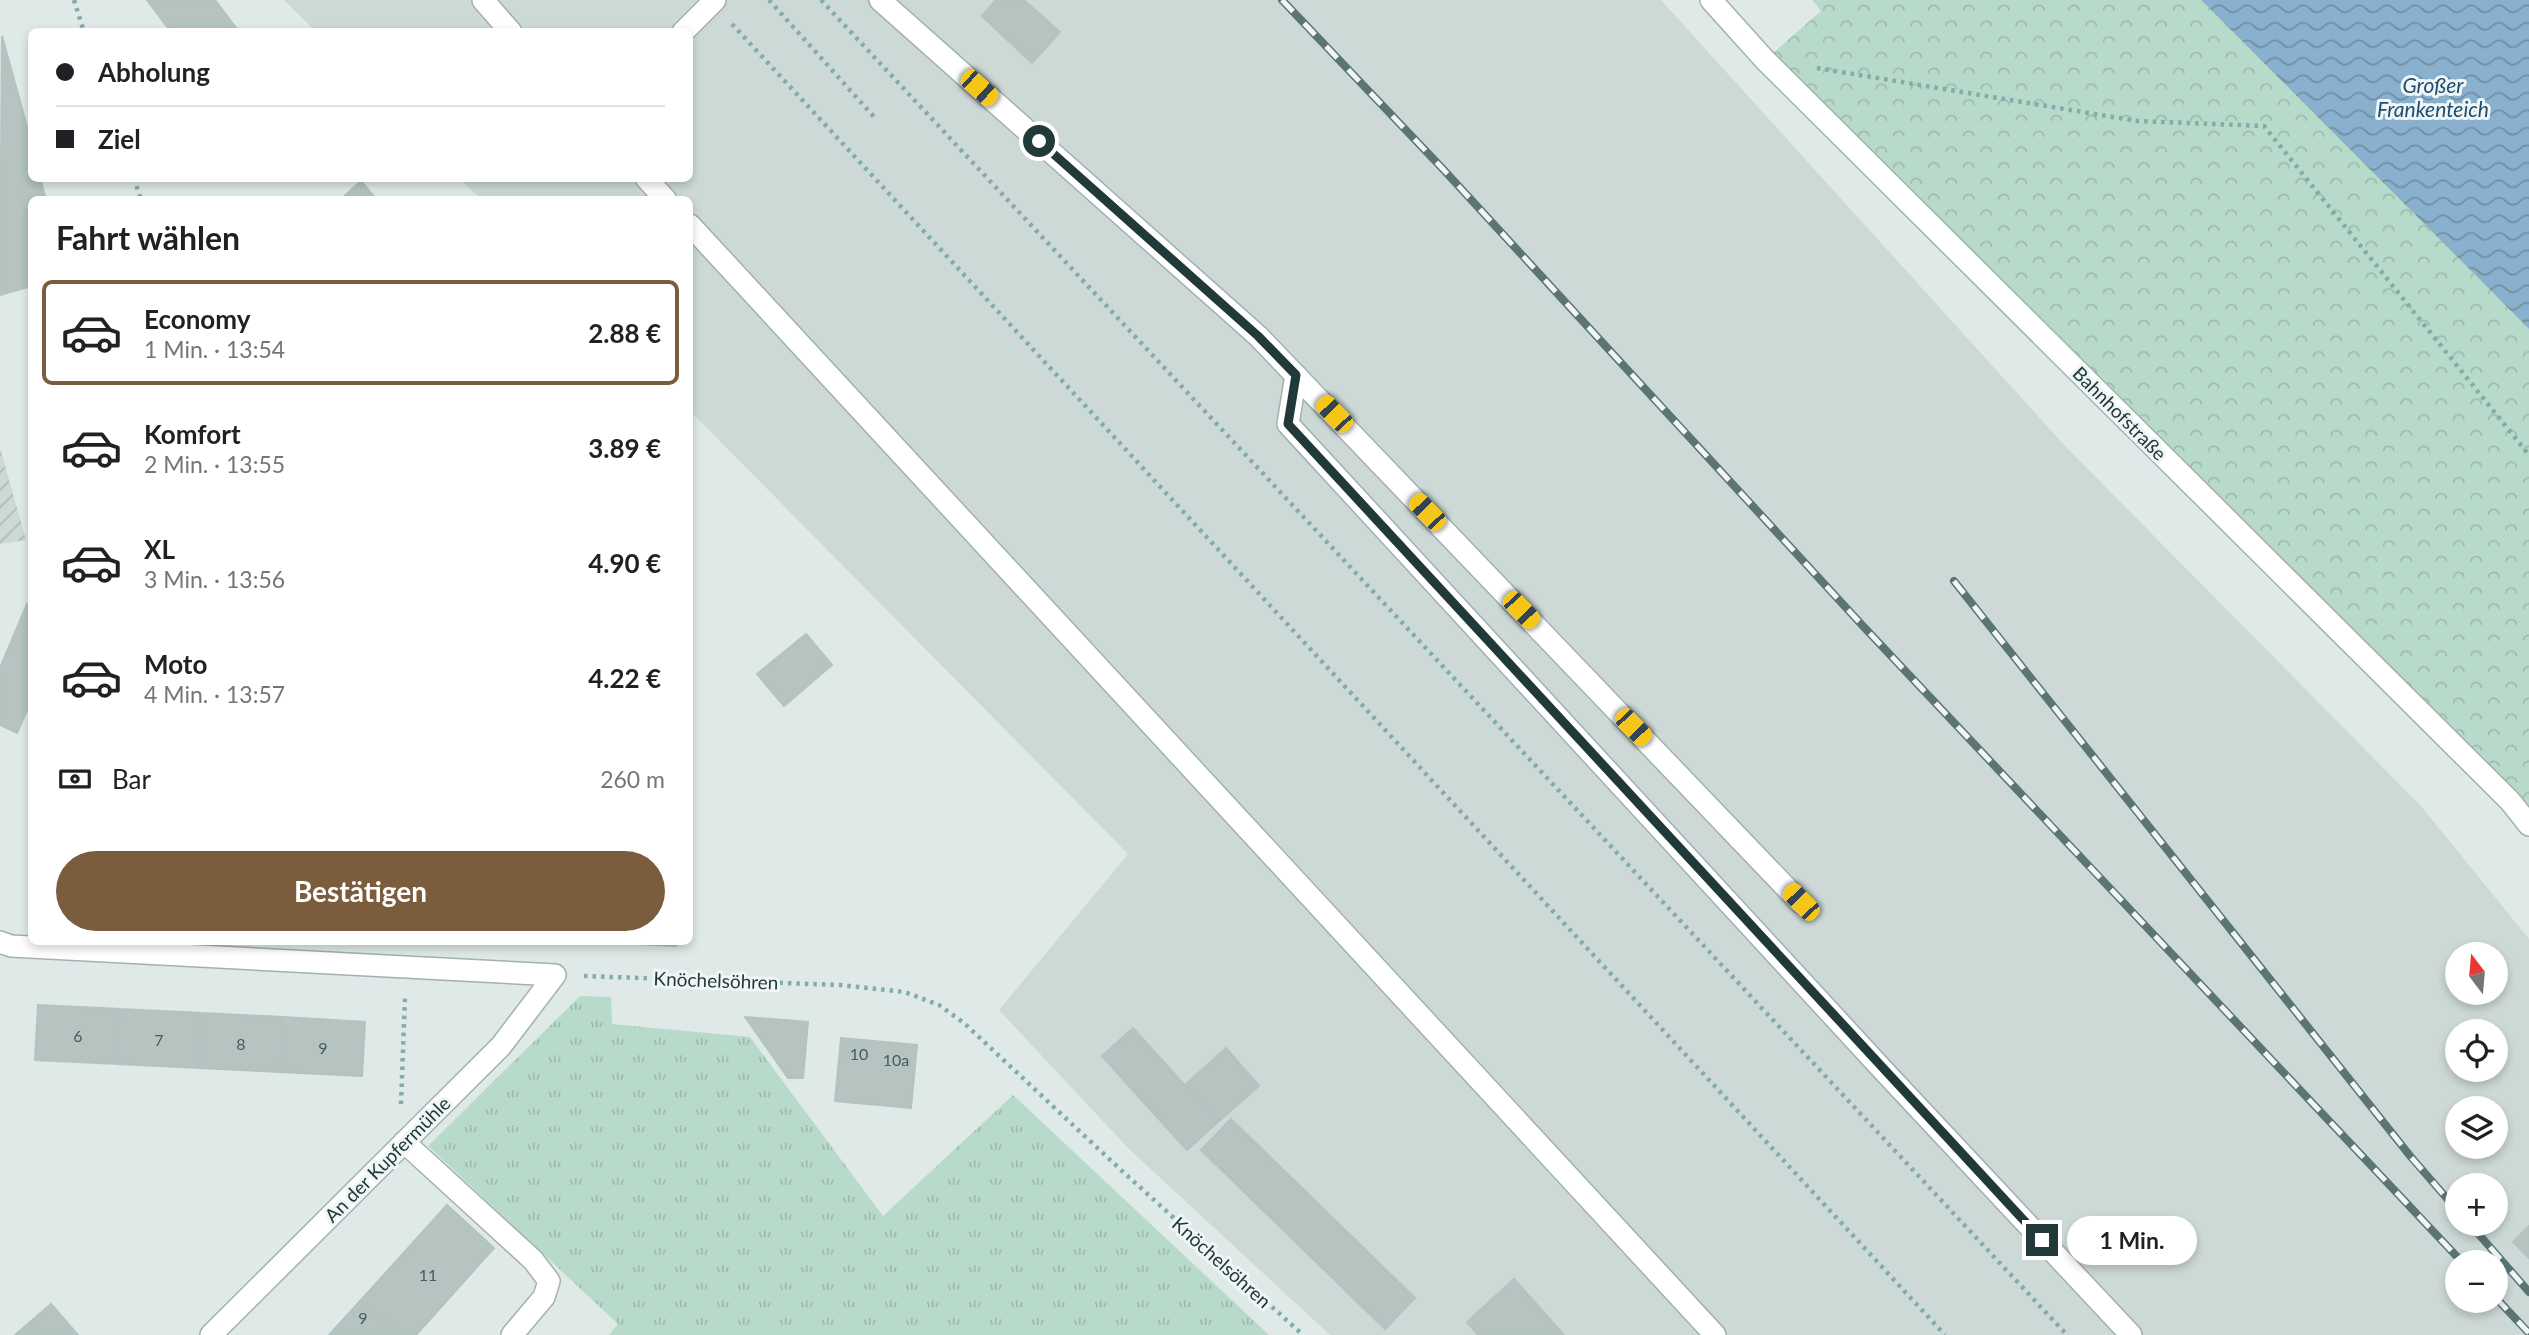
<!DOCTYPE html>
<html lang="de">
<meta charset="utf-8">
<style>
:root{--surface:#fff;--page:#f2f2f2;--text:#202124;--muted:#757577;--line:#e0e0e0;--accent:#7b5c3d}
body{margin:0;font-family:Lato,sans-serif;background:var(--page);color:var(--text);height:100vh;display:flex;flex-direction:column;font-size:26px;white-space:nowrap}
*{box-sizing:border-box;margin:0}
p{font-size:23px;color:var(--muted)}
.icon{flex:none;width:38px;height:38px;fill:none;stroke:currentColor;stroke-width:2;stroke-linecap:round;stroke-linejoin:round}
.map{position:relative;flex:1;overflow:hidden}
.panel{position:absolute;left:28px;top:196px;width:665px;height:749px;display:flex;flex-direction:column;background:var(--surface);border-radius:10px;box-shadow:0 4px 10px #0003}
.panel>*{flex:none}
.guide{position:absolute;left:28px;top:28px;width:665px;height:154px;border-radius:10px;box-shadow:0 4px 10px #0003;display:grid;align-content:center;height:154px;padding:0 28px;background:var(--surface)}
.needle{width:46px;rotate:344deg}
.tools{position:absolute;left:2445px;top:942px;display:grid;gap:14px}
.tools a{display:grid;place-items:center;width:63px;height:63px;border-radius:50%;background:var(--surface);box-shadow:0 4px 10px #0003;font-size:35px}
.end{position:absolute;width:32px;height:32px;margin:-16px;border:9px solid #213938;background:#fff;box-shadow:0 0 0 4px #fff}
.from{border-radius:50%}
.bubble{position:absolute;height:49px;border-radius:24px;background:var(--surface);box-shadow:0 4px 10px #0003;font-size:23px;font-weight:700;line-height:49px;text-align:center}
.car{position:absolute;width:21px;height:42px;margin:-21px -10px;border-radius:9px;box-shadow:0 0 5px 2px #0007;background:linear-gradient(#f5c518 24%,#345 0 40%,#f5c518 0 76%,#345 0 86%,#f5c518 0)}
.guide b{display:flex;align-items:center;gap:24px;height:66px;font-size:26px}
.guide b+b{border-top:2px solid var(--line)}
.guide i{width:18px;height:18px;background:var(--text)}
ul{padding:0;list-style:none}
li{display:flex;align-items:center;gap:21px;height:105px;margin:0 14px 10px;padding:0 14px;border:4px solid transparent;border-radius:10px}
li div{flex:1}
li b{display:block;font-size:26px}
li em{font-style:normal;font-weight:700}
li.selected{border-color:var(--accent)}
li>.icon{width:63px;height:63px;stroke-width:1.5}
h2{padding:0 28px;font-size:32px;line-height:84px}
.pay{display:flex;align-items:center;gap:18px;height:77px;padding:0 28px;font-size:26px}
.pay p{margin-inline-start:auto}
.cta{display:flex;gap:14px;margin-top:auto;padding:14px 28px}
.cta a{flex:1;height:80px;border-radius:42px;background:var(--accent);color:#fff;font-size:28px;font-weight:700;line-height:80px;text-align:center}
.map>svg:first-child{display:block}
.built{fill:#cdd9d7;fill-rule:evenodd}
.industrial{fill:url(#industrial-furrows)}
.grass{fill:url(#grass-tufts)}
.park{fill:url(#park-crowns)}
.water{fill:url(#water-waves)}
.building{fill:#b5c4c1;stroke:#b2c3c0;stroke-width:2}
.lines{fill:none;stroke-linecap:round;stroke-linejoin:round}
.minor-casing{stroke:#a2b1b0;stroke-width:24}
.path{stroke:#81acaa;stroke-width:4.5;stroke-dasharray:3.5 5;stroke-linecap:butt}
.minor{stroke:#fff;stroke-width:21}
.rail-casing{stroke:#5b7474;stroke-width:8}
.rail{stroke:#eff6f5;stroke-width:5;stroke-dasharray:16;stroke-linecap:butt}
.route{stroke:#213938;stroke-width:9}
.labels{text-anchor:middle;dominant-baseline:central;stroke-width:6;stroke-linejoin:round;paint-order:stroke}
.number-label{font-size:16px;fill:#465c5a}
.street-label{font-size:19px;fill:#213938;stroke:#eff6f5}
.water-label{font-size:21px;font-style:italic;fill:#1e4d71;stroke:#eff6f5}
</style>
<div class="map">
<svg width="2529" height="1335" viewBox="0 0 2529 1335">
<defs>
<pattern id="industrial-furrows" width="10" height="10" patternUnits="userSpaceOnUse" patternTransform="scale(1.75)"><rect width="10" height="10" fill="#cdd9d7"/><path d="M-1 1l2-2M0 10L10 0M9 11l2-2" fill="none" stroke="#b0bbb9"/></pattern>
<pattern id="grass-tufts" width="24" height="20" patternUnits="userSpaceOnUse" patternTransform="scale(1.75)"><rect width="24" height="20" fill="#b8daca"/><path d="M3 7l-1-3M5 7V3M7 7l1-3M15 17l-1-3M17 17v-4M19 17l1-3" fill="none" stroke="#9ebcae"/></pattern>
<pattern id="park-crowns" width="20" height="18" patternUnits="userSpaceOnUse" patternTransform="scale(1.75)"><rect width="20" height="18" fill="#b8daca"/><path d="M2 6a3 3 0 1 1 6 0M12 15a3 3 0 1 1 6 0" fill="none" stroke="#9ebcae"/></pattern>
<pattern id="water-waves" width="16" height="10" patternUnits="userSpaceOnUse" patternTransform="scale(1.75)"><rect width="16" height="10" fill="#89b0cd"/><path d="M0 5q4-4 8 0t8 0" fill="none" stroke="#7090a7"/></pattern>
</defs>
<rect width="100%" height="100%" fill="#dfeae8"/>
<path class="built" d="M 284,0 L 1661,0 L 2066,447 L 2421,806 L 2529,939 L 2529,1335 L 1330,1335 L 1129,1149 L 999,1010 L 1128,854 L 690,411 L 690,200 L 481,199 L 460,179 L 690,178 L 690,32 L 315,31 ZM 2457,954 L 2496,954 L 2496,992 L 2457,992 ZM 2457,1031 L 2496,1031 L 2496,1069 L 2457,1069 ZM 2457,1108 L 2496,1108 L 2496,1146 L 2457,1146 ZM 2457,1185 L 2496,1185 L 2496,1223 L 2457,1223 ZM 2457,1262 L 2496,1262 L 2496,1300 L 2457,1300 Z"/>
<path class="industrial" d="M 0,448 L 26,540 L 0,544 Z"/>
<path class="grass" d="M 580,996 L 611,997 L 612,1024 L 750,1037 L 883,1216 L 1013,1095 L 1269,1335 L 609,1335 L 618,1324 L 428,1146 Z"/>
<path class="park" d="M 1812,0 L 2201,0 L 2529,329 L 2529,825 L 1765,60 L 1821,11 Z"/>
<path class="water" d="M 2201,0 L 2529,0 L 2529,329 Z"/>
<path class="building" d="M 147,0 L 215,0 L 239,32 L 171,32 Z
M 996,0 L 1024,0 L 1060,32 L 1032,63 L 982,16 Z
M 2,36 L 32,145 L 32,178 L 40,178 L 46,200 L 32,200 L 32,286 L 0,295 Z
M 361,181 L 377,200 L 340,200 Z
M 27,604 L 32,605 L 32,699 L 17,733 L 0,725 L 0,668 Z
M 806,634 L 832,665 L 784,706 L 757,674 Z
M 595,942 L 677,942 L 676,946 Z
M 38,1005 L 120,1009 L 117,1064 L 35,1060 Z
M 120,1009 L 201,1013 L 199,1068 L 117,1064 Z
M 201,1013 L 283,1017 L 280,1072 L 199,1068 Z
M 283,1017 L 365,1022 L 362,1076 L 280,1072 Z
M 745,1017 L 808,1022 L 803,1078 L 788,1078 Z
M 1133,1028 L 1218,1122 L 1187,1150 L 1102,1056 Z
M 841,1038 L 917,1045 L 911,1108 L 835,1101 Z
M 1226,1048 L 1259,1086 L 1219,1121 L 1186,1084 Z
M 1231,1119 L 1415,1298 L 1385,1329 L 1201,1150 Z
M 447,1205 L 494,1248 L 416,1335 L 400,1335 L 361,1300 Z
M 2529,1226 L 2529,1258 L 2513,1242 Z
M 1514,1279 L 1564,1335 L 1478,1335 L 1467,1322 Z
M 361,1300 L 400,1335 L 329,1335 Z
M 51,1304 L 78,1335 L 15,1335 Z"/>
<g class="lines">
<defs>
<path id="minor" d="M 483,0 L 511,32
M 880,0 L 1258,336 L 1801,903
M 1711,0 L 1765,60 L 2510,801 L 2529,825
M 683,32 L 715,0
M 646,178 L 666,200
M 690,225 L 1715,1335
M 1296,375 L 1288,424 L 1882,1069 L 2131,1335
M 0,942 L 11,946 L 555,975
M 404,1142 L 533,1260 L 549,1281 L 544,1297 L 512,1335
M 211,1335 L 501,1046 L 555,975"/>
</defs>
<use href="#minor" class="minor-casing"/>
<path class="path" d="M 74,0 L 84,32
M 769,0 L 875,118
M 821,0 L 2067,1335
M 732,24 L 1945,1335
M 1817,68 L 2137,121 L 2264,126 L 2529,455
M 134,178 L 141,200
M 584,976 L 840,985 L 905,992 L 939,1005 L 964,1023 L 1121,1170 L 1303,1335
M 401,1104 L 405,997"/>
<use href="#minor" class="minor"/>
<defs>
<path id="rail" d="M 1282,0 L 1442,168 L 1862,625 L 2462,1262
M 1954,581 L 2411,1157 L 2457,1210
M 2469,1223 L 2529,1292
M 2496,1298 L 2529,1333"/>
</defs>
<use href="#rail" class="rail-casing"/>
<use href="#rail" class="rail"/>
</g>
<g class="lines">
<path class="route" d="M 1039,141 L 1258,336 L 1296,375 L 1288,424 L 2042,1240"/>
</g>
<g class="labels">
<g class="number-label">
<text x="78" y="1035">6</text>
<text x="159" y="1039">7</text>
<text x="241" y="1043">8</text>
<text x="323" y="1047">9</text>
<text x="859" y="1053">10</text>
<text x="896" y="1059">10a</text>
<text x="428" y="1274">11</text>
<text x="363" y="1317">9</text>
</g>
<g class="street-label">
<text transform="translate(2120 413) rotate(45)">Bahnhofstraße</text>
<text transform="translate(716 980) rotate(2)">Knöchelsöhren</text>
<text transform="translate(387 1159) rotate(-45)">An der Kupfermühle</text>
<text transform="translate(1222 1262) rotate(42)">Knöchelsöhren</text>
</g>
<g class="water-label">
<text x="2433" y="84">Großer<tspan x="2433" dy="24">Frankenteich</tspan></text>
</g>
</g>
</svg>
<div class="tools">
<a><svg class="needle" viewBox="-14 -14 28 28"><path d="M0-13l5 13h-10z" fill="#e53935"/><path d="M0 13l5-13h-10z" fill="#757577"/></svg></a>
<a><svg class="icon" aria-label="locate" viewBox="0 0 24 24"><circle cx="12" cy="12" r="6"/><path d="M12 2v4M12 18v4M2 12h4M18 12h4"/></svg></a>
<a><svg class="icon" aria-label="layers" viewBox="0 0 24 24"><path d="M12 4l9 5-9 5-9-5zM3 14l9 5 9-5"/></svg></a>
<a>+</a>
<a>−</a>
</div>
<i class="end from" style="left:1039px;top:141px"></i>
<i class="end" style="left:2042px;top:1240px"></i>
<div class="bubble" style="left:2067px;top:1216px;width:130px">1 Min.</div>
<i class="car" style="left:979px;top:88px;rotate:132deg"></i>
<i class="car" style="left:1334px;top:414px;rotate:316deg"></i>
<i class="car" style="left:1427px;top:512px;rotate:316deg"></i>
<i class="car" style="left:1521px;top:610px;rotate:136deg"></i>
<i class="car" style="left:1633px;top:727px;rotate:136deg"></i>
<i class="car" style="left:1801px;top:902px;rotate:316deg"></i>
<div class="guide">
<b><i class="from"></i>Abholung</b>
<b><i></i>Ziel</b>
</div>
<section class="panel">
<h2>Fahrt wählen</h2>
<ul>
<li class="selected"><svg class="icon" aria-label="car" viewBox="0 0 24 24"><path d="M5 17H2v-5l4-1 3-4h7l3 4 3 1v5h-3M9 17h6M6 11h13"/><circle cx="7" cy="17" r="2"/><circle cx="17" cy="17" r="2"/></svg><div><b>Economy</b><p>1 Min. · 13:54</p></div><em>2.88 €</em></li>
<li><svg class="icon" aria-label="car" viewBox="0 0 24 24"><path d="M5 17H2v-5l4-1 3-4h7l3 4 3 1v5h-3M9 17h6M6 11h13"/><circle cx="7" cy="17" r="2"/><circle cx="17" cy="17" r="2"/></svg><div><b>Komfort</b><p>2 Min. · 13:55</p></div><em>3.89 €</em></li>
<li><svg class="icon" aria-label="car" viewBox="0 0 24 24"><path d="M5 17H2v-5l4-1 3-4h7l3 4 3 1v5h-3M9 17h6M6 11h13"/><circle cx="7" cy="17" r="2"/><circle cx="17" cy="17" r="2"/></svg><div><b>XL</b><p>3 Min. · 13:56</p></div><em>4.90 €</em></li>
<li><svg class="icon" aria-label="car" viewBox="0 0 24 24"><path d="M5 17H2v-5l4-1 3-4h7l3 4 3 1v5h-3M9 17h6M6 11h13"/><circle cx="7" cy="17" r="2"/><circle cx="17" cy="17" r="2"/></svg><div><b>Moto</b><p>4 Min. · 13:57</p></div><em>4.22 €</em></li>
</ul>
<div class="pay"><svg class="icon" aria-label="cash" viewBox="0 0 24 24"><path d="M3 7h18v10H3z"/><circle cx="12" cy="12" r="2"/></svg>Bar<p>260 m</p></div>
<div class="cta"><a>Bestätigen</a></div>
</section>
</div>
